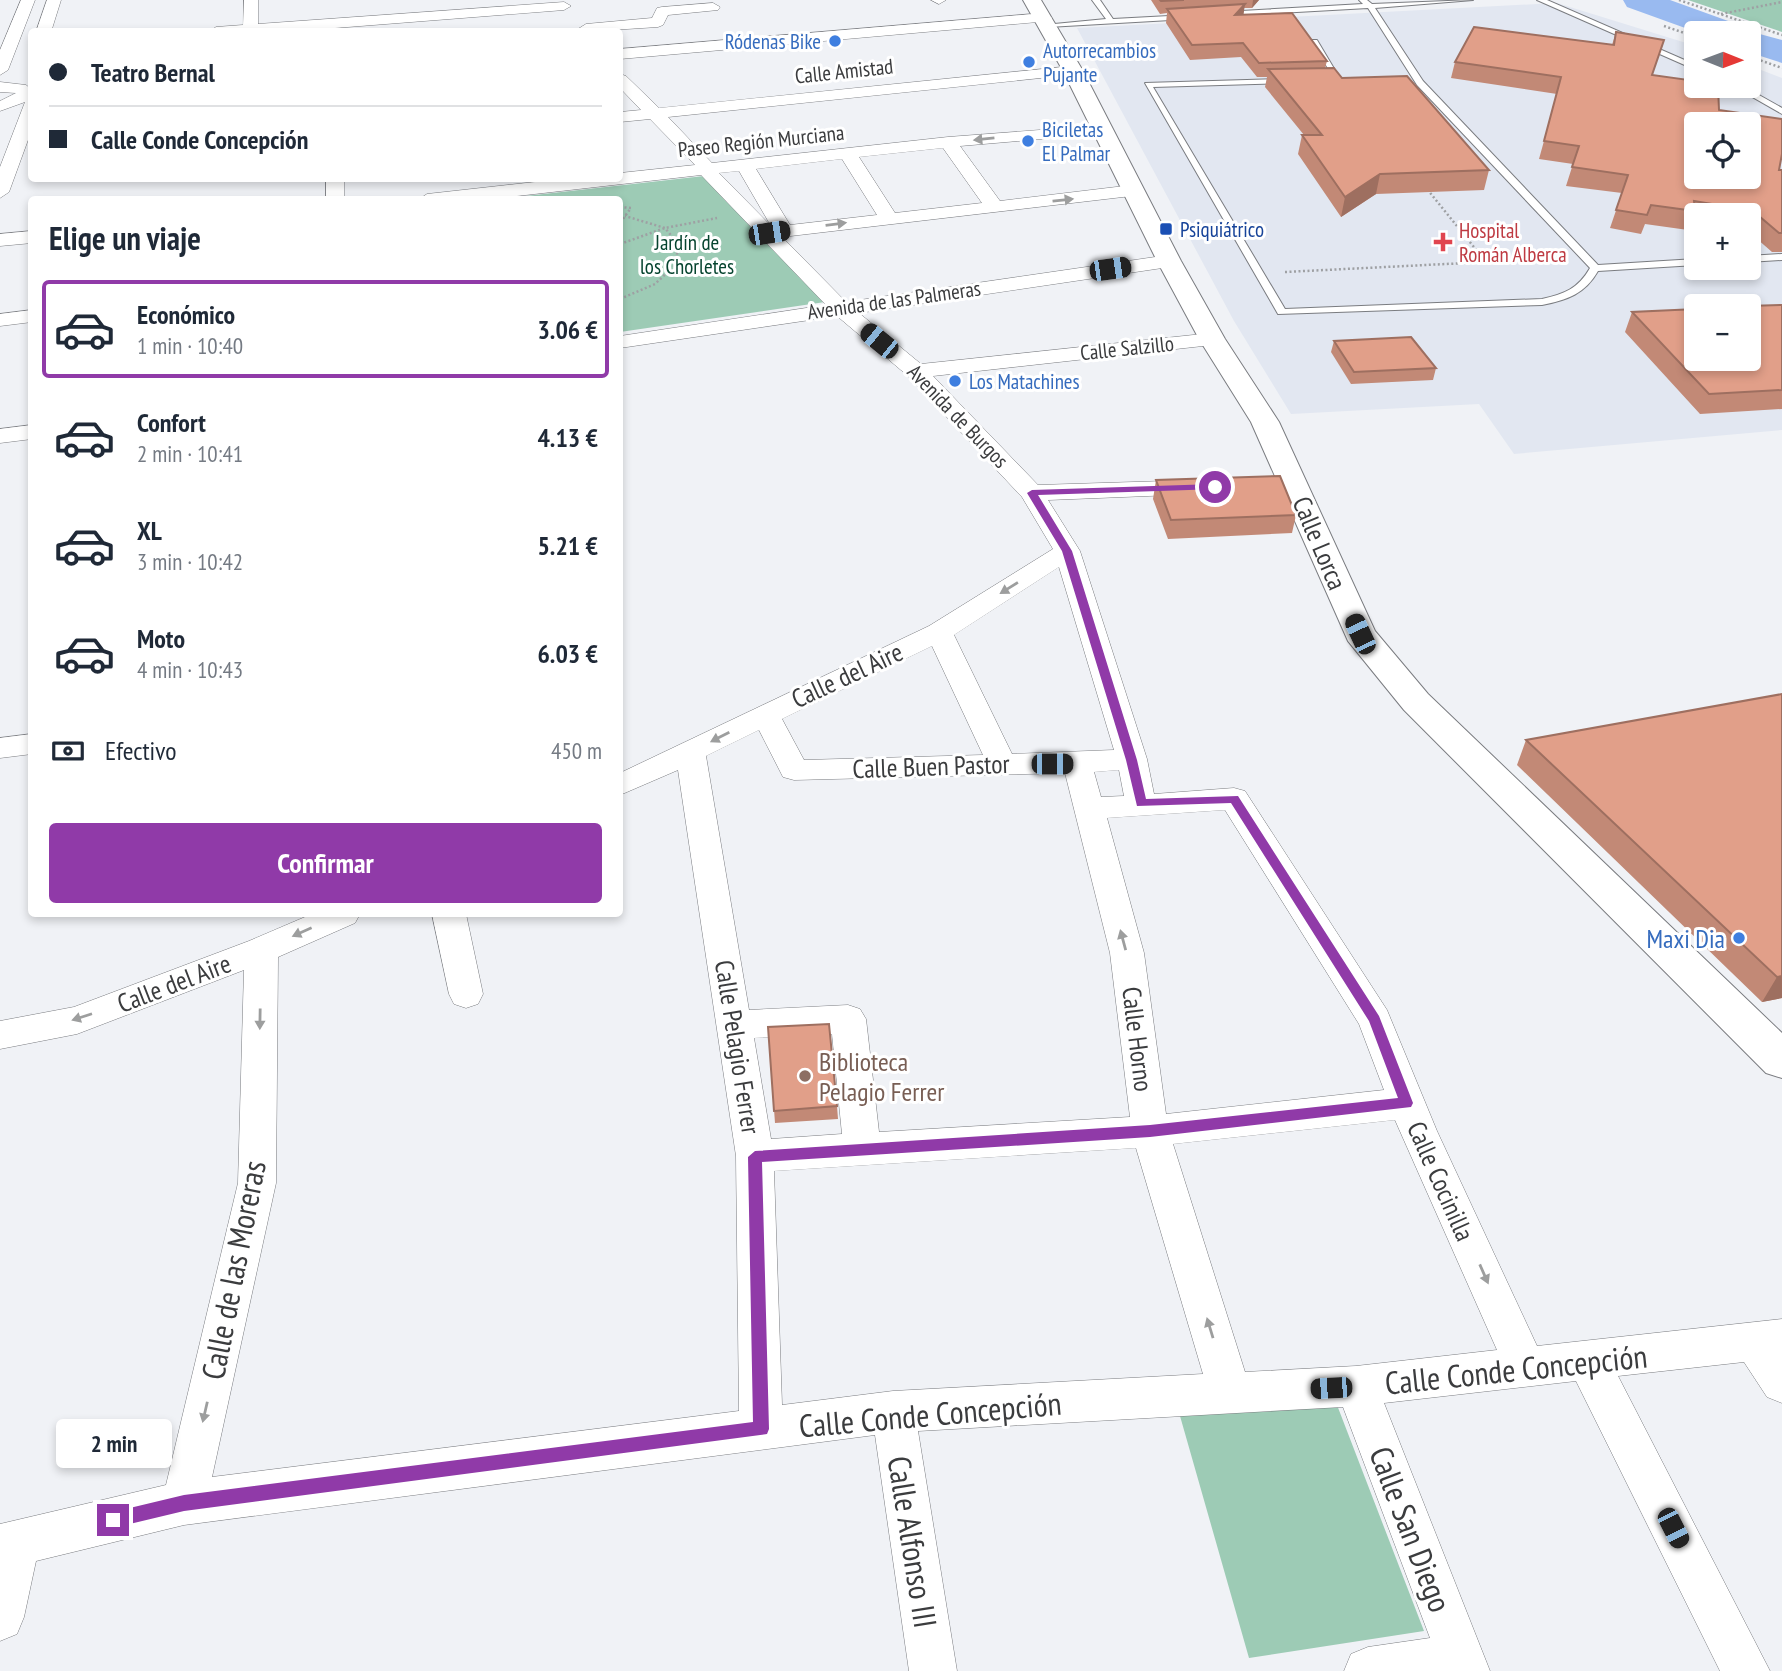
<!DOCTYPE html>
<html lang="es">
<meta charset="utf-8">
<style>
:root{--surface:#fff;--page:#f6f6f7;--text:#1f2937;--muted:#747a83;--line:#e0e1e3;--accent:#903aa8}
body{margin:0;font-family:"PT Sans Narrow",sans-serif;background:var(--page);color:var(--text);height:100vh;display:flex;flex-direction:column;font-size:26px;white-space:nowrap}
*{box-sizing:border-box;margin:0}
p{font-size:23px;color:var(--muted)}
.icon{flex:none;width:38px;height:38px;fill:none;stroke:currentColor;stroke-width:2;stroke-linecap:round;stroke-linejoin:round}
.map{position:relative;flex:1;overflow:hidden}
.details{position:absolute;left:28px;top:196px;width:595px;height:721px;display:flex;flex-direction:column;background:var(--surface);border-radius:7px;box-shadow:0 4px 10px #0003}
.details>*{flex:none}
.top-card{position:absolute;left:28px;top:28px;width:595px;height:154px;border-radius:7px;box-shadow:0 4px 10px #0003;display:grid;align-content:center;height:154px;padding:0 21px;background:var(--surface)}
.needle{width:46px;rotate:91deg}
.fabs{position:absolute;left:1684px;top:21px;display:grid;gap:14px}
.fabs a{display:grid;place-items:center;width:77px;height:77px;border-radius:7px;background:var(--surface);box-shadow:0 4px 10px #0003;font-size:35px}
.end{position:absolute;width:32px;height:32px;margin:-16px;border:9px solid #903aa8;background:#fff;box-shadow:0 0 0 4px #fff}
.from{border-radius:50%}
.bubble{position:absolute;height:49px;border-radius:7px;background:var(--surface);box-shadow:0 4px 10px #0003;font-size:23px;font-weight:600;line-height:49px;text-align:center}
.car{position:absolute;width:21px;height:42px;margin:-21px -10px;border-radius:9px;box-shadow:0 0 5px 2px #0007;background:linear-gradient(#222 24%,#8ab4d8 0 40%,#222 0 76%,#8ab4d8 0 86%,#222 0)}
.top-card b{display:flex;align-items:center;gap:24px;height:66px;font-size:26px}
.top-card b+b{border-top:2px solid var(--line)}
.top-card i{width:18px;height:18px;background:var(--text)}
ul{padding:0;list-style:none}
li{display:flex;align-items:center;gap:21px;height:98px;margin:0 14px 10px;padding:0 7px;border:4px solid transparent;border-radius:7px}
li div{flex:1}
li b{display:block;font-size:26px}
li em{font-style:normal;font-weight:600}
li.active{border-color:var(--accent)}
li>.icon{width:63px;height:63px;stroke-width:1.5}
h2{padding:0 21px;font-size:32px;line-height:84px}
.pay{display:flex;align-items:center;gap:18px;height:77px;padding:0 21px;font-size:26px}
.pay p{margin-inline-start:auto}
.cta{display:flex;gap:14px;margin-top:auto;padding:14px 21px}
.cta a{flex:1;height:80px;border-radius:7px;background:var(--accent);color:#fff;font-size:28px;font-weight:600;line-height:80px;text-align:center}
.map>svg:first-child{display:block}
.built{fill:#e2e7f1;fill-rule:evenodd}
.green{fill:#9dcbb5}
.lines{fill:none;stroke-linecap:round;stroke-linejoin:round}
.river{fill:#99baf0;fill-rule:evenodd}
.lane-casing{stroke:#7a7c80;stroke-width:2}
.street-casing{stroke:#7a7c80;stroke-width:1}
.primary-casing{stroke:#7a7c80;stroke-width:2}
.path{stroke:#9ea0a3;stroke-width:2.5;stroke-dasharray:2 2.5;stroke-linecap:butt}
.lane{fill:#fff;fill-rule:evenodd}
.street{fill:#fff;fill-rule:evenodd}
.primary{fill:#fff;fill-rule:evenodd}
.wall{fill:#c28976}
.shaded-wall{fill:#9e6f60}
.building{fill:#e19f89;stroke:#9e6f60;stroke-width:2;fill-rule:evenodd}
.oneway{fill:#9d9e9e}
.route{fill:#903aa8}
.shop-dot{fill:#3f7fe0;stroke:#fff;stroke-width:2.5}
.transit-dot{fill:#1a4fb4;stroke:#fff;stroke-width:2.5}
.health-dot{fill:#e0444e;stroke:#fff;stroke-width:2.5}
.education-dot{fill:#8d6e63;stroke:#fff;stroke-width:2.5}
.labels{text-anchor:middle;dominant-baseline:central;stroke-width:6;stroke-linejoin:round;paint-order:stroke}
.far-shop-label{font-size:21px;fill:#366cbe;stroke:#fff;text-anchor:start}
.far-street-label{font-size:21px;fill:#3b3c3e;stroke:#fff}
.far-transit-label{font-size:21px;fill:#164399;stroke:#fff;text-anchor:start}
.far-health-label{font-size:21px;fill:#be3a42;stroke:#fff;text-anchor:start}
.far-park-label{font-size:21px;fill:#06442f;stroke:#fff}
.street-label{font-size:26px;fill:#3b3c3e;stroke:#fff}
.shop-label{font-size:26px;fill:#366cbe;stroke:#fff;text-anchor:end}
.education-label{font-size:26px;fill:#785e54;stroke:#fff;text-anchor:start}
.near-street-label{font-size:32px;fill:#3b3c3e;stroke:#fff}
</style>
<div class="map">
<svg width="1782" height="1671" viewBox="0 0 1782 1671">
<rect width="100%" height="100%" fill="#f0f2f6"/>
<path class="built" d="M 1557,3 L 1696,46 L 1696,86 L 1748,86 L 1748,65 L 1782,78 L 1782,430 L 1514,454 L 1479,404 L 1291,414 L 1234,321 L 1077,28 ZM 1696,124 L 1748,124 L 1748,177 L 1696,177 ZM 1696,215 L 1748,215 L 1748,268 L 1696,268 ZM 1696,306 L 1748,306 L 1748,359 L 1696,359 Z"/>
<path class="green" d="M 1688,0 L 1782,0 L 1782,32 Z
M 704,176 L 825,302 L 620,332 L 620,200 L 490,200 Z
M 1337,1405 L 1424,1631 L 1249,1658 L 1180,1416 Z"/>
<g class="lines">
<path class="river" d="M 1623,0 L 1670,0 L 1742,26 L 1745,30 L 1782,40 L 1782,63 L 1748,52 L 1748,33 L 1699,33 L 1627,7 Z"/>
<defs>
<path id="lane" d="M 1092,0 L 1100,0 L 1113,19 L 1188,15 L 1192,17 L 1188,19 L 1048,27 L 1044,25 L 1106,19 Z
M 1359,0 L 1367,0 L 1372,4 L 1473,0 L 1375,8 L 1423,81 L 1598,265 L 1696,259 L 1696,265 L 1598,271 C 1585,294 1567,300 1542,305 L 1278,314 L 1145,83 L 1285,79 L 1289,81 L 1285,83 L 1153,87 L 1285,309 L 1542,299 C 1564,294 1578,289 1590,268 L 1417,85 L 1368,8 L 1224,16 L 1220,14 L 1224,12 L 1363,4 Z
M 1537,0 L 1547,0 L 1696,65 L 1696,70 Z
M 1311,40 L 1317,40 L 1342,82 L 1336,82 Z
M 1733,86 L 1743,86 L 1782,108 L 1782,114 Z
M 1782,254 L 1782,260 L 1748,262 L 1748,256 Z"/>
<path id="street" d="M 21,0 L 35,0 L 8,70 L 0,75 L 0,50 Z
M 47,0 L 61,0 L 51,32 L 36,32 Z
M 244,0 L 258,0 L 258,24 L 564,2 L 571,6 L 564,10 L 284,32 L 209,32 L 216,27 L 243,25 Z
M 931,0 L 946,0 L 939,4 Z
M 713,3 L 720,7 L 718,10 L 668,15 L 663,25 L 658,27 L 580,32 L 578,29 L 586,24 L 652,18 L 657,8 L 662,7 Z
M 1044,13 L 1052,18 L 1049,21 L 620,59 L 620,49 Z
M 1073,66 L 1081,71 L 1079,74 L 668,117 L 712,163 L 948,137 L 1106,125 L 1109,129 L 1106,133 L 1100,134 L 960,146 L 1000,201 L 1133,185 L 1140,187 L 1142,191 L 1140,195 L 782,237 L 846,302 L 1169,255 L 1176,257 L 1179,261 L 1176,265 L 1169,267 L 859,313 L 921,364 L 1212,333 L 1220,334 L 1223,339 L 1220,344 L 1212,345 L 933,376 L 1038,485 L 1198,480 L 1207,482 L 1210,487 L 1207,492 L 1198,494 L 1048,500 L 1080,551 L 1147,759 L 1154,794 L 1234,788 L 1245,791 L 1387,1010 L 1437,1131 L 1537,1346 L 1782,1319 L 1782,1403 L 1767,1397 L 1744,1362 L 1618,1376 L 1770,1671 L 1720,1671 L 1576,1381 L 1384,1403 L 1490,1671 L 1344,1671 L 1351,1654 L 1368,1647 L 1430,1638 L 1343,1407 L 918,1431 L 957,1671 L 909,1671 L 875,1435 L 184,1525 L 36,1561 L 24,1617 L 17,1634 L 0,1641 L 0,1524 L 166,1485 L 238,1183 L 244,970 L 77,1034 L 0,1049 L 0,1021 L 74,1007 L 249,941 L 312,914 L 360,914 L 355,923 L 278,957 L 276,1183 L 212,1477 L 739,1411 L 736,1156 L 678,770 L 620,795 L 620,773 L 929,626 L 1053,549 L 1022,497 L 908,376 L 837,316 L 620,348 L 620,336 L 826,305 L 701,175 L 482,200 L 418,200 L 427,194 L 571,178 L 620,178 L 620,173 L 695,165 L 650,119 L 620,122 L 620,112 L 641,110 L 620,88 L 620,74 L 626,76 L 659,108 ZM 943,148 L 982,203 L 895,213 L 859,157 ZM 842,159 L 877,215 L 790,225 L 756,169 ZM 739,171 L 771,226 L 719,173 ZM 1059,567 L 1114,750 L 1012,754 L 954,635 ZM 932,646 L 983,755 L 804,760 L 782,719 ZM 759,730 L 783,777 L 794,780 L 1065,773 L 1110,953 L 1130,1117 L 879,1132 L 866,1019 L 860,1009 L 848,1005 L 749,1010 L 706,756 ZM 1119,770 L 1124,796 L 1101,797 L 1094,772 ZM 1225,810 L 1359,1024 L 1384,1090 L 1166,1114 L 1144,953 L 1107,818 ZM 832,1034 L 842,1134 L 771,1139 L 754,1038 ZM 1395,1120 L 1497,1350 L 1356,1366 L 1245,1372 L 1173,1144 ZM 1136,1148 L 1203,1374 L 893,1391 L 782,1405 L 774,1171 Z
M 0,82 L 26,85 L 32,90 L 32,98 L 28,100 L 32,99 L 32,129 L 9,192 L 0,198 L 0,167 L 25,102 L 0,111 L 0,101 L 16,93 L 0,92 Z
M 326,178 L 344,178 L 344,200 L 326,200 Z
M 32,231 L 32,243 L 0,246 L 0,234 Z
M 32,310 L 32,322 L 0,326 L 0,314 Z
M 32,425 L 32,439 L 0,443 L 0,429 Z
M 32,734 L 32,754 L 0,758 L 0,738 Z
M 432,914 L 466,914 L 483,994 L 478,1004 L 466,1008 L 454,1004 L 449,994 Z"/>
<path id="primary" d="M 1023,0 L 1041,0 L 1083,71 L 1181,261 L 1225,339 L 1279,422 L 1375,631 L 1428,694 L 1782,1033 L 1782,1078 L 1766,1073 L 1404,710 L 1348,641 L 1251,422 L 1199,339 L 1157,261 L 1063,71 Z"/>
</defs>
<use href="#lane" class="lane-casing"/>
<use href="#street" class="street-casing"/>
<use href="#primary" class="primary-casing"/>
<path class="path" d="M 1679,0 L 1782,35
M 1721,14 L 1782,2
M 1664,26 L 1696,37
M 1748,56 L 1782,68
M 620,207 L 631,208 L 620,223
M 620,244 L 665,228 L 717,218
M 1285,272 L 1486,262 L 1427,189
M 620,299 L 655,284 L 676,264 L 678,244 L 665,228 L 625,216"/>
<use href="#lane" class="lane"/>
<use href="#street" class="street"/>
<use href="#primary" class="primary"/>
</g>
<path class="wall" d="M 1151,0 L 1259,0 L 1252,8 L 1244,8 L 1243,15 L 1327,61 L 1325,68 L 1489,170 L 1484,190 L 1376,194 L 1341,217 L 1298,154 L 1302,135 L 1304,135 L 1265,87 L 1267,77 L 1257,77 L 1241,57 L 1190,60 L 1166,23 L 1167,13 L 1160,14 Z
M 1616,32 L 1652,75 L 1719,110 L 1779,170 L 1782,170 L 1782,252 L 1772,252 L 1748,231 L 1748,215 L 1696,215 L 1696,221 L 1691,221 L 1688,230 L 1645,224 L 1641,234 L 1610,228 L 1622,193 L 1566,186 L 1573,164 L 1539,159 L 1557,94 L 1451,78 L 1455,62 L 1612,45 Z
M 1782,305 L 1782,409 L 1700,414 L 1625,332 L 1632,312 Z
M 1334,341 L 1436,368 L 1433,380 L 1351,384 L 1331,352 Z
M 1156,480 L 1296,515 L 1292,533 L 1168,539 L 1153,499 Z
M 1782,694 L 1782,998 L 1762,1002 L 1517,765 L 1526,740 Z
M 768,1027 L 837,1106 L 838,1119 L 775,1123 Z"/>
<path class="shaded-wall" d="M 1253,0 L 1259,0 L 1252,8 Z
M 1245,4 L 1243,18 L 1235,15 Z
M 1380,174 L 1376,194 L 1341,217 L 1345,197 Z
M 1782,976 L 1782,998 L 1762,1002 L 1777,977 Z"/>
<path class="building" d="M 1160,0 L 1184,0 L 1161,1 Z
M 1245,4 L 1235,15 L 1292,13 L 1327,61 L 1259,63 L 1243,43 L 1192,45 L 1167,9 Z
M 1474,27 L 1614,45 L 1616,32 L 1664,40 L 1652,75 L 1696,81 L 1696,86 L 1718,86 L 1719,110 L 1782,119 L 1782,154 L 1779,170 L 1782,170 L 1782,233 L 1779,233 L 1753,211 L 1694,201 L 1695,211 L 1651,205 L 1647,215 L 1616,210 L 1628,175 L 1572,167 L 1579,146 L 1544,141 L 1561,77 L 1455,62 ZM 1696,124 L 1748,124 L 1748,177 L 1696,177 Z
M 1334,68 L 1342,78 L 1407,76 L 1489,170 L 1380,174 L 1345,197 L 1302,135 L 1322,135 L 1268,69 Z
M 1782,305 L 1782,390 L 1709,394 L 1632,312 L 1696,309 L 1696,359 L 1748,359 L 1748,306 Z
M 1411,337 L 1436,368 L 1354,372 L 1334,341 Z
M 1280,476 L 1296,515 L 1171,520 L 1156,480 Z
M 1782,694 L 1782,976 L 1777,977 L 1526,740 Z
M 829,1024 L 837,1106 L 774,1111 L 768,1027 Z"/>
<defs><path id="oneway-solid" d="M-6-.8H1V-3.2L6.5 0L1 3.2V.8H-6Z" transform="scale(1.75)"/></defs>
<g class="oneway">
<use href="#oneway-solid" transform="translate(984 139) rotate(174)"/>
<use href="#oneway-solid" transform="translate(1063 200) rotate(-6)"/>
<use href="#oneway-solid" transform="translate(836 224) rotate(-7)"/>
<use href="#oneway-solid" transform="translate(1009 588) rotate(148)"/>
<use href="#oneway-solid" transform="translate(720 737) rotate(153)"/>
<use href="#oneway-solid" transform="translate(302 932) rotate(156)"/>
<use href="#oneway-solid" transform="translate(1123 940) rotate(-105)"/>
<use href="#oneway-solid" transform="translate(82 1017) rotate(162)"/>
<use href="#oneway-solid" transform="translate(260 1019) rotate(91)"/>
<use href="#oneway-solid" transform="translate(1484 1274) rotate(66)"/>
<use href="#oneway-solid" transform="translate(1210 1328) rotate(-107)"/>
<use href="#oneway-solid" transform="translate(205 1412) rotate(103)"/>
</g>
<path class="route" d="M 1215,484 L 1220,487 L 1219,489 L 1038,495 L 1072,551 L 1137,760 L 1146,799 L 1238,796 L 1379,1016 L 1413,1103 L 1411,1107 L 1150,1137 L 762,1162 L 769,1429 L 767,1434 L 184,1511 L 113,1528 L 107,1526 L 104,1520 L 107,1514 L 113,1512 L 184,1495 L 753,1422 L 748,1157 L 755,1151 L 1150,1125 L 1398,1098 L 1369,1021 L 1231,803 L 1137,806 L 1126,760 L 1062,551 L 1027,493 L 1032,490 Z"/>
<g class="shop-dot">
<circle cx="835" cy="41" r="7"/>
<circle cx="1029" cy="62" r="7"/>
<circle cx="1028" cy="141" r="7"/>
<circle cx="955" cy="381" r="7"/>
<circle cx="1739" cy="938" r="7"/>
</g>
<rect class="transit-dot" x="1159" y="222" width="14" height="14" rx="3.5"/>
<path class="health-dot" d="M1439.5 231.5h7v7h7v7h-7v7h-7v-7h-7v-7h7z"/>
<circle class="education-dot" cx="805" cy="1076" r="7"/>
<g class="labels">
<g class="far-shop-label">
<text x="821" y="41" text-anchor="end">Ródenas Bike</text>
<text x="1043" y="50">Autorrecambios<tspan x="1043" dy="24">Pujante</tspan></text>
<text x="1042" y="129">Biciletas<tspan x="1042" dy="24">El Palmar</tspan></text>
<text x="969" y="381">Los Matachines</text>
</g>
<g class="far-street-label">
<text transform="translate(844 71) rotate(-6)">Calle Amistad</text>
<text transform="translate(761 141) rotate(-6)">Paseo Región Murciana</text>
<text transform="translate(894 300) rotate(-8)">Avenida de las Palmeras</text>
<text transform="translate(1127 348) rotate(-6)">Calle Salzillo</text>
<text transform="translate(958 416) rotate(46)">Avenida de Burgos</text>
</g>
<g class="far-transit-label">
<text x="1180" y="229">Psiquiátrico</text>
</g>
<g class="far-health-label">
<text x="1459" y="230">Hospital<tspan x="1459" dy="24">Román Alberca</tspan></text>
</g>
<g class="far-park-label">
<text x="687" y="242">Jardín de<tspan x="687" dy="24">los Chorletes</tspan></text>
</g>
<g class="street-label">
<text transform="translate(1320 543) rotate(67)">Calle Lorca</text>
<text transform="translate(847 675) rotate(-25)">Calle del Aire</text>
<text transform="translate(931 766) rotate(-2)">Calle Buen Pastor</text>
<text transform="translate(174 983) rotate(-21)">Calle del Aire</text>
<text transform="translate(1138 1039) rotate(83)">Calle Horno</text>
<text transform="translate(738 1047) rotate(81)">Calle Pelagio Ferrer</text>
<text transform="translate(1441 1181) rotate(66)">Calle Cocinilla</text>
</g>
<g class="shop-label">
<text x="1725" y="938">Maxi Dia</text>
</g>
<g class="education-label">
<text x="819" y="1061">Biblioteca<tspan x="819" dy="30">Pelagio Ferrer</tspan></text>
</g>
<g class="near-street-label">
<text transform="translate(233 1270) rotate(-79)">Calle de las Moreras</text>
<text transform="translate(1516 1369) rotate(-6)">Calle Conde Concepción</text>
<text transform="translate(930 1414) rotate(-5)">Calle Conde Concepción</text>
<text transform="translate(1411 1529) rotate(69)">Calle San Diego</text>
<text transform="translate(913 1542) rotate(81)">Calle Alfonso III</text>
</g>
</g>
</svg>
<div class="fabs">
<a><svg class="needle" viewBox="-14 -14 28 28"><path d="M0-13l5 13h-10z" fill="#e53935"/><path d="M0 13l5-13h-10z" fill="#747a83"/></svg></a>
<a><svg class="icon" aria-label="locate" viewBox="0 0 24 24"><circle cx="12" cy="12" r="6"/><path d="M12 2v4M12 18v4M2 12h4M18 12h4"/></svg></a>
<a>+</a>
<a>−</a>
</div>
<i class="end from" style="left:1215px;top:487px"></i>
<i class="end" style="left:113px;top:1520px"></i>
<div class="bubble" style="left:56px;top:1419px;width:116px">2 min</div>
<i class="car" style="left:769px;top:233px;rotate:81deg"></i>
<i class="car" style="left:1110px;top:269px;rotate:82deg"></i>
<i class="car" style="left:879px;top:341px;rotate:309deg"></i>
<i class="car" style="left:1360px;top:634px;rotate:335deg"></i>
<i class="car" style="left:1052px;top:764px;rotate:90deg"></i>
<i class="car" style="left:1331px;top:1388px;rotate:267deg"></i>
<i class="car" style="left:1673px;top:1528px;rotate:153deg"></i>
<div class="top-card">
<b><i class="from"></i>Teatro Bernal</b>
<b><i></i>Calle Conde Concepción</b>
</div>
<section class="details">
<h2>Elige un viaje</h2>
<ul>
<li class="active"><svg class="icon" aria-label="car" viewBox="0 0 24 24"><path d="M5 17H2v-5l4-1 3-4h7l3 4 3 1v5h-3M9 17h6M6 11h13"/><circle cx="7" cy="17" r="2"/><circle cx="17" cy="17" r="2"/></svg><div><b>Económico</b><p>1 min · 10:40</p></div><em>3.06 €</em></li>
<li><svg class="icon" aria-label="car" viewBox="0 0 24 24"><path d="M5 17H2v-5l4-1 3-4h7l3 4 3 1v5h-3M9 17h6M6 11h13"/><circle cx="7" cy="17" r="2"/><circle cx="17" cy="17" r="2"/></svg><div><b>Confort</b><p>2 min · 10:41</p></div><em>4.13 €</em></li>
<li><svg class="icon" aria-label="car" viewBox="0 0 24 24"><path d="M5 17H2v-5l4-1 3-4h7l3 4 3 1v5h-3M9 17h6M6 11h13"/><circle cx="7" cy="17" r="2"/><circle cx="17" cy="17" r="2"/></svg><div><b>XL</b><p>3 min · 10:42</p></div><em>5.21 €</em></li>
<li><svg class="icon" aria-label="car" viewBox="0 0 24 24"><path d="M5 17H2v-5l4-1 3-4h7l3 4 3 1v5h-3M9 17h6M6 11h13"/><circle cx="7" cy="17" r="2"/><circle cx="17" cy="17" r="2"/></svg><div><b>Moto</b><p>4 min · 10:43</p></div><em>6.03 €</em></li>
</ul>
<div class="pay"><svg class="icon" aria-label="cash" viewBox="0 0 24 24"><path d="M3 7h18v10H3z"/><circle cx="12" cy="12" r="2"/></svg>Efectivo<p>450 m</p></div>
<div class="cta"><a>Confirmar</a></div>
</section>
</div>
